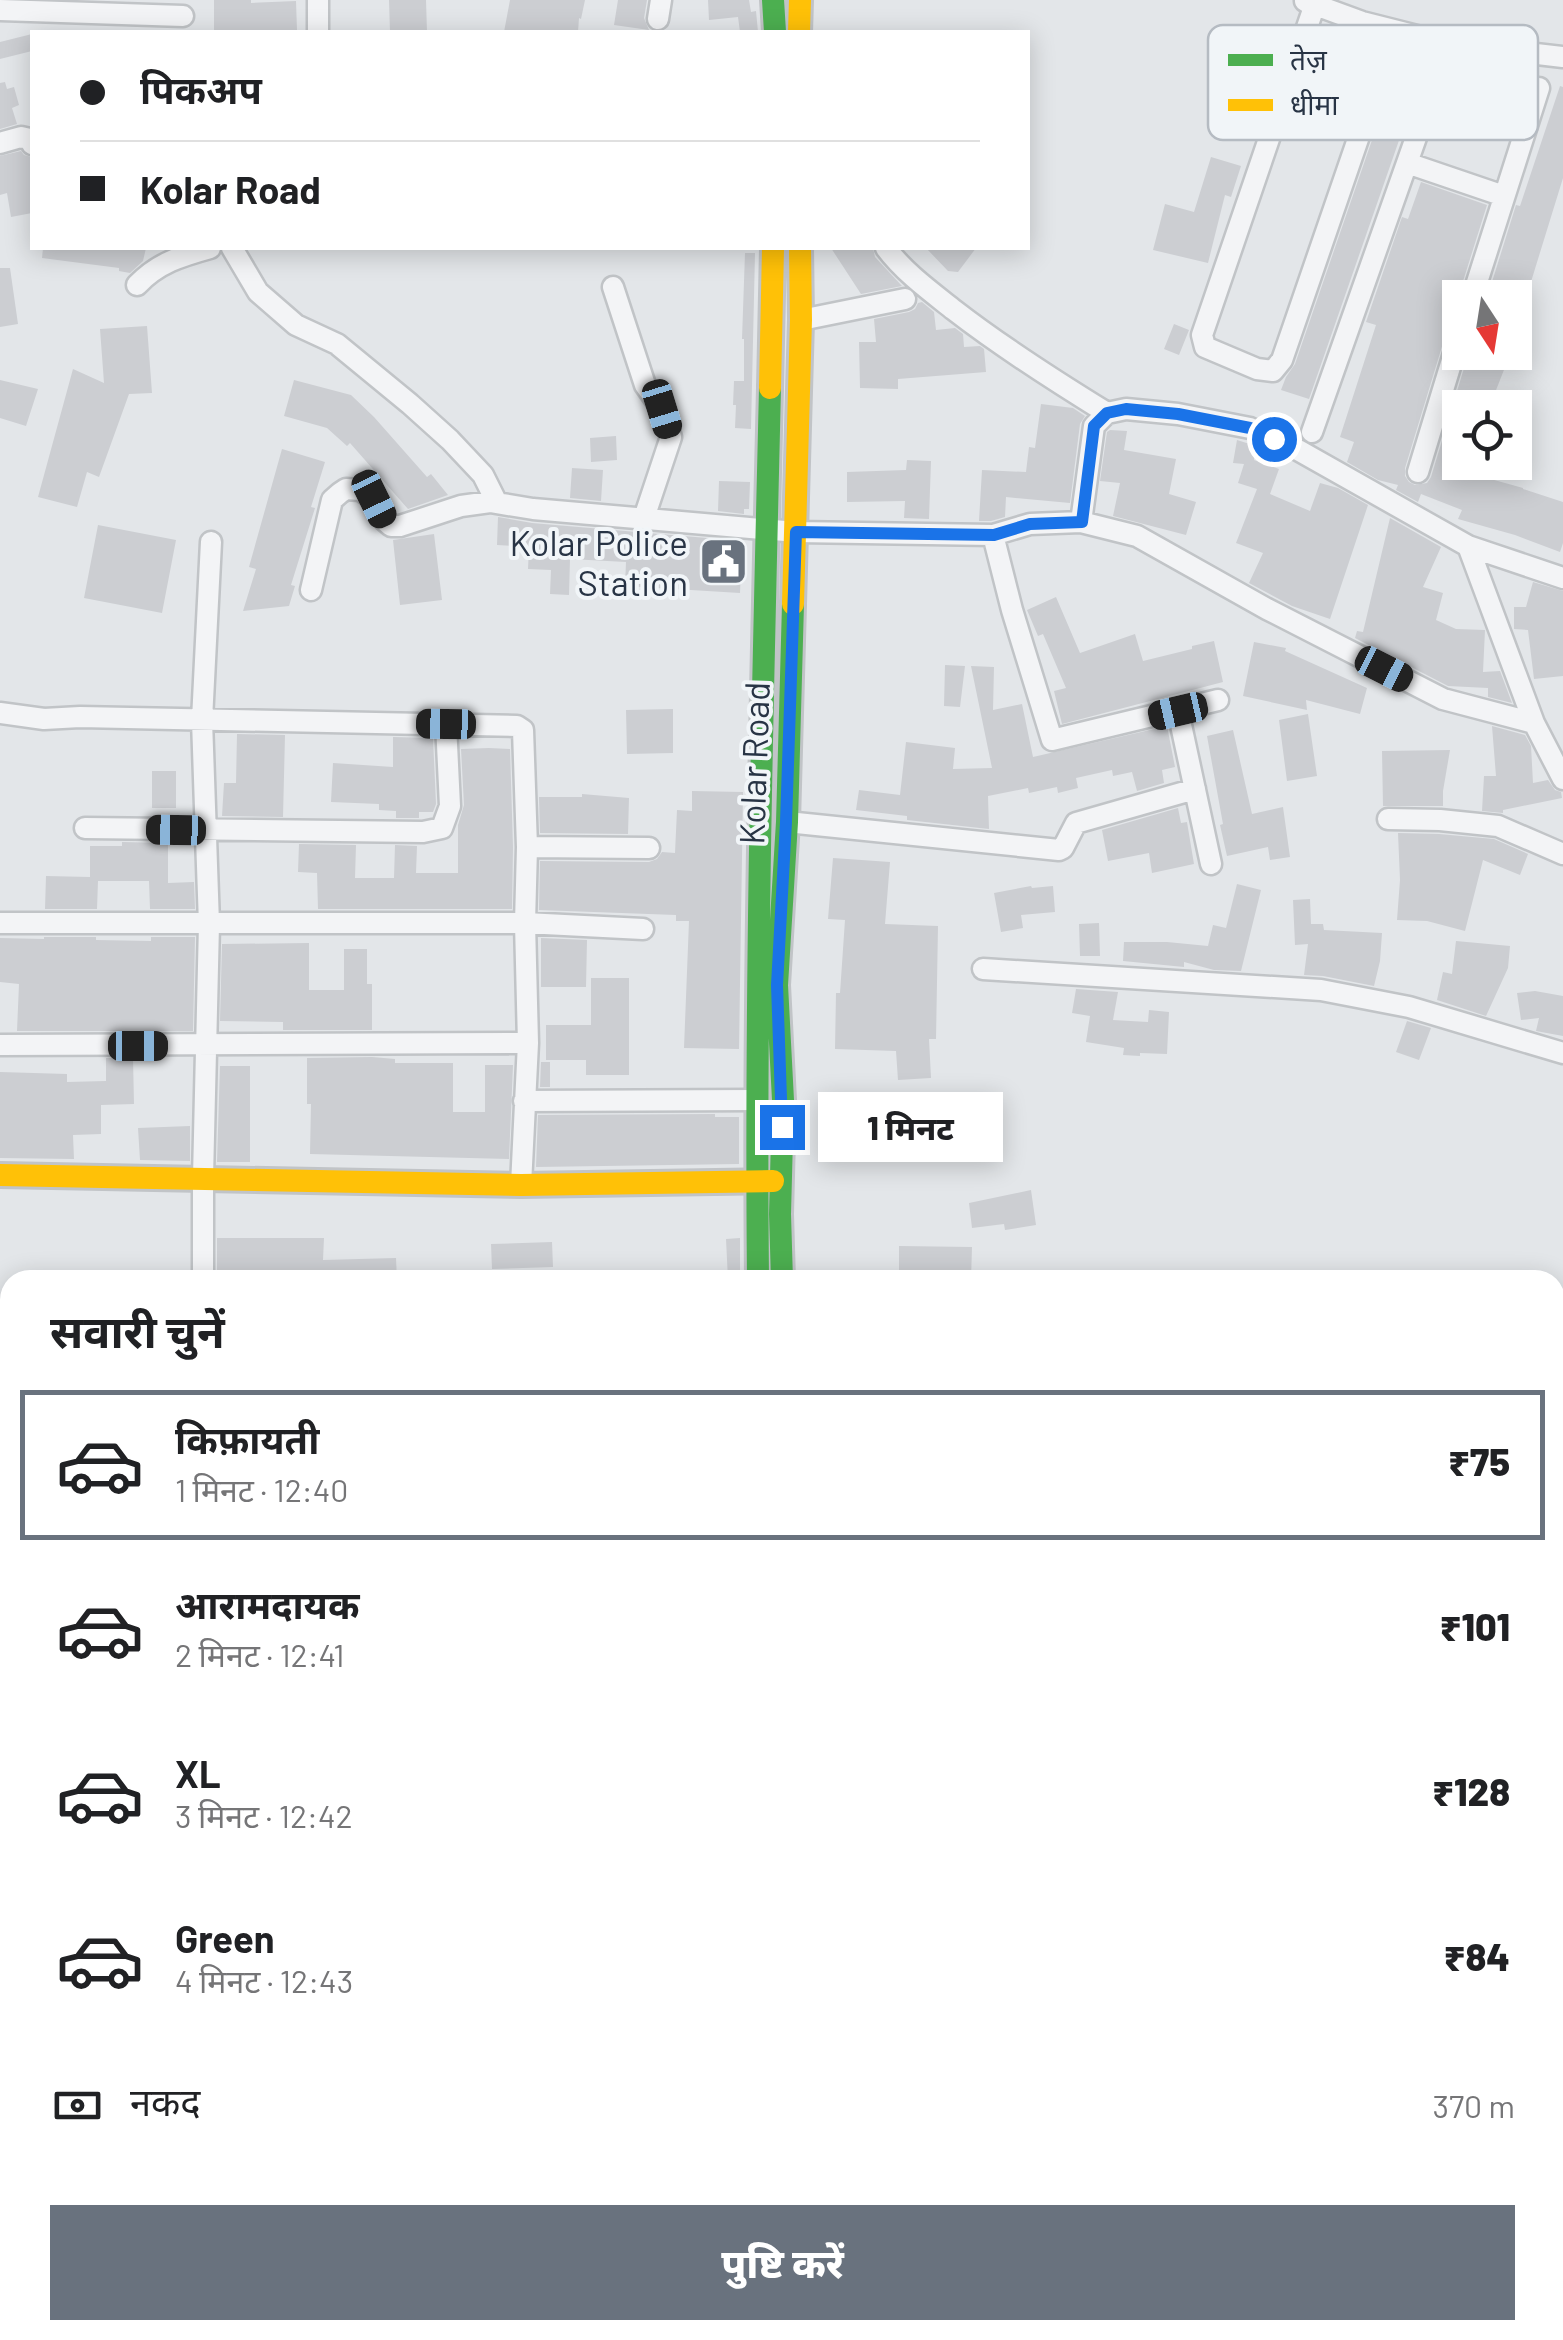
<!DOCTYPE html>
<html lang="hi">
<meta charset="utf-8">
<style>
:root{--surface:#fff;--page:#f2f2f2;--text:#202124;--muted:#757577;--line:#e0e0e0;--accent:#69727e}
body{margin:0;font-family:Barlow,"Noto Sans Devanagari",sans-serif;background:var(--page);color:var(--text);height:100vh;display:flex;flex-direction:column;font-size:38px;white-space:nowrap}
*{box-sizing:border-box;margin:0}
p{font-size:32px;color:var(--muted)}
.icon{flex:none;width:55px;height:55px;fill:none;stroke:currentColor;stroke-width:2;stroke-linecap:round;stroke-linejoin:round}
.map{position:relative;flex:1;overflow:hidden}
.panel{position:absolute;left:0px;top:1270px;width:1565px;height:1070px;display:flex;flex-direction:column;background:var(--surface);border-radius:30px 30px 0 0;box-shadow:0 5px 25px #0003}
.panel>*{flex:none}
.banner{position:absolute;left:30px;top:30px;width:1000px;height:220px;border-radius:0px;box-shadow:0 5px 25px #0003;display:grid;align-content:center;height:220px;padding:0 50px;background:var(--surface)}
.needle{width:65px;rotate:168deg}
.buttons{position:absolute;left:1442px;top:280px;display:grid;gap:20px}
.buttons a{display:grid;place-items:center;width:90px;height:90px;border-radius:0px;background:var(--surface);box-shadow:0 5px 25px #0003;font-size:50px}
.end{position:absolute;width:45px;height:45px;margin:-22px;border:12px solid #1a73e8;background:#fff;box-shadow:0 0 0 5px #fff}
.from{border-radius:50%}
.bubble{position:absolute;height:70px;border-radius:0px;background:var(--surface);box-shadow:0 5px 25px #0003;font-size:32px;font-weight:800;line-height:70px;text-align:center}
.car{position:absolute;width:30px;height:60px;margin:-30px -15px;border-radius:12px;box-shadow:0 0 8px 2px #0007;background:linear-gradient(#222 24%,#8ab4d8 0 40%,#222 0 76%,#8ab4d8 0 86%,#222 0)}
.banner b{display:flex;align-items:center;gap:35px;height:95px;font-size:38px}
.banner b+b{border-top:2px solid var(--line)}
.banner i{width:25px;height:25px;background:var(--text)}
ul{padding:0;list-style:none}
li{display:flex;align-items:center;gap:30px;height:150px;margin:0 20px 15px;padding:0 30px;border:5px solid transparent;border-radius:0px}
li div{flex:1}
li b{display:block;font-size:38px}
li em{font-style:normal;font-weight:800}
li.on{border-color:var(--accent)}
li>.icon{width:90px;height:90px;stroke-width:1.5}
h2{padding:0 50px;font-size:45px;line-height:120px}
.pay{display:flex;align-items:center;gap:25px;height:110px;padding:0 50px;font-size:38px}
.pay p{margin-inline-start:auto}
.cta{display:flex;gap:20px;margin-top:auto;padding:20px 50px}
.cta a{flex:1;height:115px;border-radius:0px;background:var(--accent);color:#fff;font-size:40px;font-weight:800;line-height:115px;text-align:center}
.map>svg:first-child{display:block}
.building{fill:#ccced2}
.lines{fill:none;stroke-linecap:round;stroke-linejoin:round}
.street-casing{stroke:#c1c4c7;stroke-width:25}
.fast-casing{stroke:#c1c4c7;stroke-width:28}
.slow-casing{stroke:#c1c4c7;stroke-width:28}
.street{stroke:#f3f4f6;stroke-width:20}
.fast{stroke:#4caf50;stroke-width:22}
.slow{stroke:#ffc107;stroke-width:22}
.route{stroke:#1a73e8;stroke-width:12}
.labels{text-anchor:middle;dominant-baseline:central;stroke-width:8;stroke-linejoin:round;paint-order:stroke}
.poi-label{font-size:35px;fill:#283445;stroke:#f1f5f8;text-anchor:end}
.street-label{font-size:35px;fill:#283445;stroke:#f1f5f8}
.key{fill:#f1f5f8;stroke:#b5bbc2;stroke-width:2.5}
.key-label{font-size:28px;fill:#283445}
</style>
<div class="map">
<svg width="1563" height="2340" viewBox="0 0 1563 2340">
<rect width="100%" height="100%" fill="#e3e6e9"/>
<path class="building" d="M 214,0 L 251,0 L 251,3 L 296,1 L 297,30 L 214,32 Z
M 389,0 L 426,0 L 427,32 L 390,32 Z
M 510,0 L 585,0 L 581,19 L 579,18 L 578,32 L 504,32 Z
M 618,0 L 647,0 L 644,18 L 649,30 L 614,25 Z
M 708,0 L 749,0 L 751,12 L 756,11 L 758,32 L 740,32 L 738,17 L 709,20 Z
M 32,34 L 32,51 L 0,59 L 0,42 Z
M 1398,46 L 1428,57 L 1309,399 L 1281,390 L 1286,377 L 1295,364 L 1393,79 L 1391,67 Z
M 5,82 L 7,89 L 14,87 L 19,105 L 12,108 L 17,124 L 0,129 L 0,83 Z
M 1560,86 L 1563,87 L 1563,178 L 1526,298 L 1487,298 L 1516,205 L 1520,206 Z
M 21,151 L 24,155 L 32,157 L 32,213 L 11,217 L 7,193 L 0,195 L 0,156 Z
M 1211,157 L 1241,166 L 1231,197 L 1225,195 L 1208,263 L 1153,250 L 1165,204 L 1194,212 Z
M 1421,182 L 1487,205 L 1459,294 L 1460,303 L 1453,322 L 1447,330 L 1405,468 L 1405,476 L 1409,482 L 1415,485 L 1427,483 L 1431,477 L 1468,355 L 1476,357 L 1477,352 L 1511,352 L 1489,408 L 1460,408 L 1460,462 L 1472,462 L 1469,473 L 1523,488 L 1523,489 L 1563,502 L 1563,543 L 1560,552 L 1515,535 L 1458,519 L 1462,510 L 1421,494 L 1418,502 L 1396,490 L 1398,485 L 1378,480 L 1347,462 L 1354,442 L 1340,437 L 1376,325 L 1366,322 L 1402,217 L 1408,219 Z
M 43,248 L 146,248 L 143,261 L 130,273 L 119,271 L 119,268 L 42,258 Z
M 831,248 L 873,248 L 875,257 L 902,286 L 861,294 Z
M 926,248 L 976,248 L 958,272 L 948,271 Z
M 745,253 L 755,253 L 751,429 L 735,428 L 736,405 L 733,405 L 734,381 L 744,381 L 744,339 L 742,339 Z
M 0,268 L 10,268 L 18,324 L 0,327 Z
M 922,302 L 934,312 L 936,330 L 955,328 L 963,334 L 964,347 L 980,346 L 984,349 L 986,372 L 898,379 L 898,389 L 860,388 L 859,342 L 876,342 L 874,319 L 909,312 L 915,309 L 918,303 Z
M 1174,324 L 1189,330 L 1179,355 L 1164,349 Z
M 147,326 L 152,393 L 129,394 L 99,477 L 87,472 L 77,507 L 38,497 L 73,369 L 104,383 L 100,329 Z
M 0,380 L 38,389 L 26,426 L 0,418 Z
M 294,380 L 351,395 L 374,417 L 427,477 L 431,474 L 448,495 L 408,509 L 350,443 L 347,446 L 327,428 L 284,416 Z
M 1041,404 L 1073,408 L 1085,416 L 1080,424 L 1070,503 L 1006,497 L 1005,517 L 991,521 L 979,521 L 982,470 L 1026,472 L 1029,447 L 1035,448 Z
M 1110,430 L 1127,431 L 1124,450 L 1176,459 L 1169,494 L 1196,502 L 1186,535 L 1113,516 L 1120,483 L 1100,481 L 1107,432 Z
M 616,436 L 617,460 L 591,462 L 590,438 Z
M 1237,440 L 1256,446 L 1254,460 L 1279,469 L 1270,494 L 1310,511 L 1320,483 L 1338,488 L 1368,505 L 1330,619 L 1292,606 L 1249,583 L 1263,553 L 1236,543 L 1257,489 L 1238,483 L 1244,464 L 1233,463 Z
M 282,449 L 325,462 L 311,507 L 315,508 L 291,585 L 295,586 L 289,606 L 243,611 L 256,569 L 249,567 Z
M 907,460 L 931,461 L 929,519 L 904,518 L 905,501 L 847,502 L 847,472 L 906,470 Z
M 572,468 L 603,470 L 601,501 L 570,498 Z
M 719,481 L 750,482 L 749,509 L 744,509 L 744,514 L 718,511 Z
M 498,517 L 532,523 L 742,541 L 740,593 L 625,586 L 626,562 L 570,559 L 569,595 L 550,594 L 551,570 L 528,569 L 529,547 L 497,545 Z
M 1390,518 L 1441,547 L 1423,587 L 1443,593 L 1436,620 L 1456,629 L 1485,630 L 1483,672 L 1500,671 L 1512,703 L 1488,697 L 1488,688 L 1448,686 L 1355,638 L 1357,631 L 1363,632 Z
M 98,525 L 176,540 L 162,613 L 84,598 Z
M 434,534 L 442,600 L 400,605 L 393,540 Z
M 1533,582 L 1563,591 L 1563,676 L 1534,679 L 1528,630 L 1514,629 L 1514,607 L 1526,607 Z
M 1056,597 L 1080,653 L 1135,634 L 1143,661 L 1192,649 L 1192,646 L 1214,641 L 1223,682 L 1062,724 L 1054,691 L 1066,688 L 1043,634 L 1038,636 L 1027,610 Z
M 1254,642 L 1286,648 L 1285,651 L 1367,688 L 1360,714 L 1306,700 L 1307,710 L 1243,696 Z
M 945,665 L 965,666 L 960,707 L 944,706 Z
M 971,666 L 994,667 L 993,710 L 1022,704 L 1033,757 L 1167,726 L 1175,767 L 1162,770 L 1164,783 L 1137,791 L 1132,772 L 1113,776 L 1112,770 L 1076,778 L 1078,788 L 1058,793 L 1057,787 L 1029,793 L 1028,788 L 988,796 L 989,829 L 907,820 L 907,816 L 856,810 L 859,790 L 900,795 L 906,742 L 955,748 L 953,769 L 992,768 Z
M 673,709 L 673,753 L 627,754 L 626,710 Z
M 1308,714 L 1317,776 L 1287,781 L 1279,720 Z
M 1492,726 L 1525,735 L 1531,746 L 1533,783 L 1548,780 L 1555,790 L 1561,792 L 1562,798 L 1503,810 L 1503,813 L 1482,811 L 1484,776 L 1496,776 Z
M 1233,730 L 1252,814 L 1283,807 L 1290,857 L 1270,860 L 1268,847 L 1227,856 L 1220,825 L 1223,824 L 1207,736 Z
M 237,734 L 285,735 L 283,817 L 222,816 L 224,783 L 236,783 Z
M 393,737 L 433,738 L 436,804 L 433,812 L 419,812 L 419,818 L 396,818 L 396,811 L 379,810 L 379,804 L 331,802 L 333,763 L 393,767 Z
M 489,748 L 510,749 L 513,847 L 512,909 L 318,909 L 317,873 L 298,872 L 299,844 L 356,845 L 355,878 L 394,878 L 395,845 L 417,846 L 416,873 L 458,873 L 458,825 L 464,805 L 461,749 Z
M 1450,750 L 1443,791 L 1443,806 L 1383,806 L 1382,751 Z
M 152,771 L 176,771 L 176,808 L 152,808 Z
M 692,791 L 743,792 L 739,1049 L 684,1048 L 689,921 L 676,921 L 676,915 L 539,910 L 540,861 L 649,862 L 657,859 L 662,852 L 675,853 L 677,810 L 692,811 Z
M 582,794 L 629,798 L 628,834 L 540,833 L 539,797 L 582,797 Z
M 1178,808 L 1181,823 L 1187,822 L 1194,864 L 1152,873 L 1149,853 L 1108,861 L 1102,830 Z
M 1398,833 L 1439,834 L 1494,839 L 1528,854 L 1520,875 L 1483,860 L 1465,931 L 1427,921 L 1397,920 L 1400,880 Z
M 122,842 L 168,843 L 168,883 L 194,882 L 195,909 L 150,909 L 149,881 L 98,881 L 97,909 L 45,909 L 46,876 L 90,877 L 90,846 L 122,846 Z
M 833,858 L 890,862 L 885,924 L 938,926 L 936,1039 L 929,1039 L 931,1078 L 898,1080 L 896,1051 L 835,1049 L 836,993 L 840,993 L 845,920 L 828,919 Z
M 1237,884 L 1261,890 L 1241,971 L 1214,970 L 1184,962 L 1184,967 L 1123,961 L 1124,942 L 1167,942 L 1208,946 L 1213,925 L 1226,928 Z
M 1031,886 L 1032,888 L 1053,886 L 1055,912 L 1021,915 L 1023,928 L 1001,932 L 994,893 Z
M 1310,899 L 1311,924 L 1323,924 L 1324,930 L 1382,933 L 1380,961 L 1374,986 L 1323,976 L 1304,975 L 1308,944 L 1295,945 L 1293,900 Z
M 1099,923 L 1100,956 L 1080,956 L 1079,924 Z
M 44,937 L 96,937 L 96,940 L 151,941 L 151,937 L 195,937 L 193,1031 L 17,1031 L 19,984 L 0,982 L 0,938 L 44,939 Z
M 541,938 L 587,940 L 586,987 L 541,987 Z
M 1456,941 L 1510,946 L 1508,968 L 1486,1016 L 1437,1000 L 1443,972 L 1452,974 Z
M 309,943 L 309,990 L 344,990 L 344,949 L 367,949 L 367,984 L 372,984 L 372,1030 L 283,1030 L 283,1022 L 220,1021 L 222,944 Z
M 591,978 L 629,978 L 629,1075 L 586,1075 L 586,1060 L 546,1060 L 546,1025 L 591,1025 Z
M 1076,989 L 1118,992 L 1113,1020 L 1148,1022 L 1149,1010 L 1169,1012 L 1167,1054 L 1140,1053 L 1140,1056 L 1123,1055 L 1124,1048 L 1086,1042 L 1090,1016 L 1072,1013 Z
M 1535,991 L 1563,996 L 1563,1036 L 1536,1031 L 1539,1018 L 1521,1020 L 1517,993 Z
M 1407,1021 L 1431,1028 L 1419,1060 L 1396,1052 Z
M 372,1057 L 395,1059 L 395,1063 L 453,1063 L 453,1112 L 485,1112 L 485,1065 L 513,1065 L 509,1159 L 310,1154 L 311,1104 L 307,1104 L 307,1058 Z
M 106,1058 L 133,1058 L 134,1104 L 101,1105 L 101,1134 L 73,1135 L 74,1159 L 0,1158 L 0,1072 L 67,1074 L 67,1082 L 106,1081 Z
M 541,1062 L 550,1062 L 550,1087 L 540,1087 Z
M 220,1066 L 250,1066 L 250,1162 L 217,1162 Z
M 883,1109 L 889,1142 L 857,1148 L 852,1115 Z
M 715,1114 L 715,1117 L 739,1117 L 739,1164 L 536,1167 L 538,1115 Z
M 190,1126 L 190,1161 L 140,1160 L 138,1128 Z
M 1031,1190 L 1036,1225 L 1005,1230 L 1004,1224 L 972,1228 L 969,1203 Z
M 217,1238 L 324,1238 L 323,1260 L 396,1258 L 397,1280 L 217,1278 Z
M 740,1238 L 740,1280 L 728,1280 L 726,1239 Z
M 552,1242 L 553,1267 L 492,1269 L 491,1244 Z
M 899,1246 L 972,1247 L 971,1280 L 899,1280 Z"/>
<g class="lines">
<defs>
<path id="street" d="M 1305,1 L 1362,22 L 1449,44 L 1563,57
M 0,10 L 183,16
M 658,19 L 661,0
M 318,32 L 318,0
M 1303,44 L 1373,66 L 1380,75 L 1282,360 L 1273,371 L 1257,369 L 1205,347 L 1202,335 L 1315,4
M 0,143 L 21,137 L 30,139 L 32,144
M 1407,163 L 1504,196
M 232,248 L 258,292 L 296,325 L 337,344 L 410,404 L 450,440 L 483,475 L 497,503
M 886,248 C 904,272 930,291 954,310 C 1003,348 1055,381 1107,413
M 137,285 C 158,263 181,256 210,248
M 613,287 L 645,385 L 662,409 L 671,437 L 644,518
M 1472,298 L 1539,88
M 801,320 L 905,299
M 1312,432 L 1449,44
M 1418,472 L 1460,334
M 1081,522 L 1094,426 L 1107,413 L 1126,409 L 1178,414 L 1250,428 L 1298,450 L 1468,546 L 1563,578
M 993,535 L 1012,610 L 1052,740 L 1218,700
M 1468,546 L 1534,723 L 1563,779
M 311,590 L 332,500 L 340,493 L 346,489 L 360,490 L 374,499 L 384,520 L 391,526 L 400,526 L 461,506 L 490,502 L 533,509 L 796,532 L 993,535 L 1030,524 L 1081,522 L 1137,536 L 1267,609 L 1443,699 L 1534,723
M 1178,711 L 1211,864
M 0,713 L 44,719 L 80,717 L 517,726 L 523,730 L 527,847 L 525,923 L 528,1043 L 521,1185
M 1388,819 L 1440,820 L 1498,826 L 1563,854
M 787,822 L 1059,850 L 1063,848 L 1076,823 L 1195,789
M 85,828 L 423,832 L 442,828 L 450,806 L 446,724
M 527,847 L 649,848
M 0,923 L 525,923 L 643,929
M 983,969 L 1321,990 L 1409,1007 L 1563,1053
M 0,1045 L 528,1043
M 524,1101 L 756,1100
M 203,1280 L 203,1178 L 209,924 L 202,720 L 211,542
M 0,1799 L 10,1799
M 0,1941 L 10,1940
M 0,2081 L 10,2081
M 71,2330 L 73,2340
M 200,2330 L 202,2340
M 353,2330 L 354,2340
M 1012,2330 L 1013,2340
M 1141,2330 L 1143,2340
M 1236,2330 L 1238,2340
M 1360,2330 L 1362,2340"/>
<path id="fast" d="M 773,0 L 775,32
M 758,1280 C 755,983 763,685 770,388
M 782,1280 L 780,1214 L 783,1100 L 777,985 L 787,822 L 793,604
M 772,2330 L 774,2340
M 801,2330 L 803,2340"/>
<path id="slow" d="M 799,32 L 800,0
M 770,388 L 773,248
M 793,604 L 801,320 L 800,248
M 0,1175 L 521,1185 L 773,1181"/>
</defs>
<use href="#street" class="street-casing"/>
<use href="#fast" class="fast-casing"/>
<use href="#slow" class="slow-casing"/>
<use href="#street" class="street"/>
<use href="#fast" class="fast"/>
<use href="#slow" class="slow"/>
</g>
<g class="lines">
<path class="route" d="M 782,1127 L 777,985 L 786,822 L 796,532 L 994,535 L 1030,524 L 1082,522 L 1094,426 L 1107,413 L 1126,409 L 1178,414 L 1250,428 L 1274,439"/>
</g>
<defs>
<symbol id="civic-square" viewBox="-11 -11 22 22"><rect x="-9" y="-9" width="18" height="18" rx="4" fill="#69727e" stroke="#f1f5f8"/><path d="M-.6-6.5H3V-4.5H.6V-3L4-1V1h2V6H-6V1h2V-1L-.6-3ZM-1.2 2.5V6h2.4V2.5Z" fill="#fff"/></symbol>
</defs>
<g fill-rule="evenodd">
<use href="#civic-square" x="696" y="534" width="55" height="55"/>
</g>
<g class="labels">
<g class="poi-label">
<text x="688" y="542">Kolar Police<tspan x="688" dy="40">Station</tspan></text>
</g>
<g class="street-label">
<text transform="translate(753 763) rotate(-88)">Kolar Road</text>
</g>
</g>
<rect x="1208" y="25" width="330" height="115" rx="15" class="key"/>
<rect x="1228" y="54" width="45" height="12" fill="#4caf50"/>
<rect x="1228" y="99" width="45" height="12" fill="#ffc107"/>
<g class="key-label">
<text x="1290" y="70">तेज़</text>
<text x="1290" y="115">धीमा</text>
</g>
</svg>
<div class="buttons">
<a><svg class="needle" viewBox="-14 -14 28 28"><path d="M0-13l5 13h-10z" fill="#e53935"/><path d="M0 13l5-13h-10z" fill="#757577"/></svg></a>
<a><svg class="icon" aria-label="locate" viewBox="0 0 24 24"><circle cx="12" cy="12" r="6"/><path d="M12 2v4M12 18v4M2 12h4M18 12h4"/></svg></a>
</div>
<i class="end from" style="left:1274px;top:439px"></i>
<i class="end" style="left:782px;top:1127px"></i>
<div class="bubble" style="left:818px;top:1092px;width:185px">1 मिनट</div>
<i class="car" style="left:662px;top:409px;rotate:163deg"></i>
<i class="car" style="left:374px;top:499px;rotate:154deg"></i>
<i class="car" style="left:1384px;top:669px;rotate:117deg"></i>
<i class="car" style="left:1178px;top:711px;rotate:257deg"></i>
<i class="car" style="left:446px;top:724px;rotate:271deg"></i>
<i class="car" style="left:176px;top:830px;rotate:271deg"></i>
<i class="car" style="left:138px;top:1046px;rotate:90deg"></i>
<div class="banner">
<b><i class="from"></i>पिकअप</b>
<b><i></i>Kolar Road</b>
</div>
<section class="panel">
<h2>सवारी चुनें</h2>
<ul>
<li class="on"><svg class="icon" aria-label="car" viewBox="0 0 24 24"><path d="M5 17H2v-5l4-1 3-4h7l3 4 3 1v5h-3M9 17h6M6 11h13"/><circle cx="7" cy="17" r="2"/><circle cx="17" cy="17" r="2"/></svg><div><b>किफ़ायती</b><p>1 मिनट · 12:40</p></div><em>₹75</em></li>
<li><svg class="icon" aria-label="car" viewBox="0 0 24 24"><path d="M5 17H2v-5l4-1 3-4h7l3 4 3 1v5h-3M9 17h6M6 11h13"/><circle cx="7" cy="17" r="2"/><circle cx="17" cy="17" r="2"/></svg><div><b>आरामदायक</b><p>2 मिनट · 12:41</p></div><em>₹101</em></li>
<li><svg class="icon" aria-label="car" viewBox="0 0 24 24"><path d="M5 17H2v-5l4-1 3-4h7l3 4 3 1v5h-3M9 17h6M6 11h13"/><circle cx="7" cy="17" r="2"/><circle cx="17" cy="17" r="2"/></svg><div><b>XL</b><p>3 मिनट · 12:42</p></div><em>₹128</em></li>
<li><svg class="icon" aria-label="car" viewBox="0 0 24 24"><path d="M5 17H2v-5l4-1 3-4h7l3 4 3 1v5h-3M9 17h6M6 11h13"/><circle cx="7" cy="17" r="2"/><circle cx="17" cy="17" r="2"/></svg><div><b>Green</b><p>4 मिनट · 12:43</p></div><em>₹84</em></li>
</ul>
<div class="pay"><svg class="icon" aria-label="cash" viewBox="0 0 24 24"><path d="M3 7h18v10H3z"/><circle cx="12" cy="12" r="2"/></svg>नकद<p>370 m</p></div>
<div class="cta"><a>पुष्टि करें</a></div>
</section>
</div>
